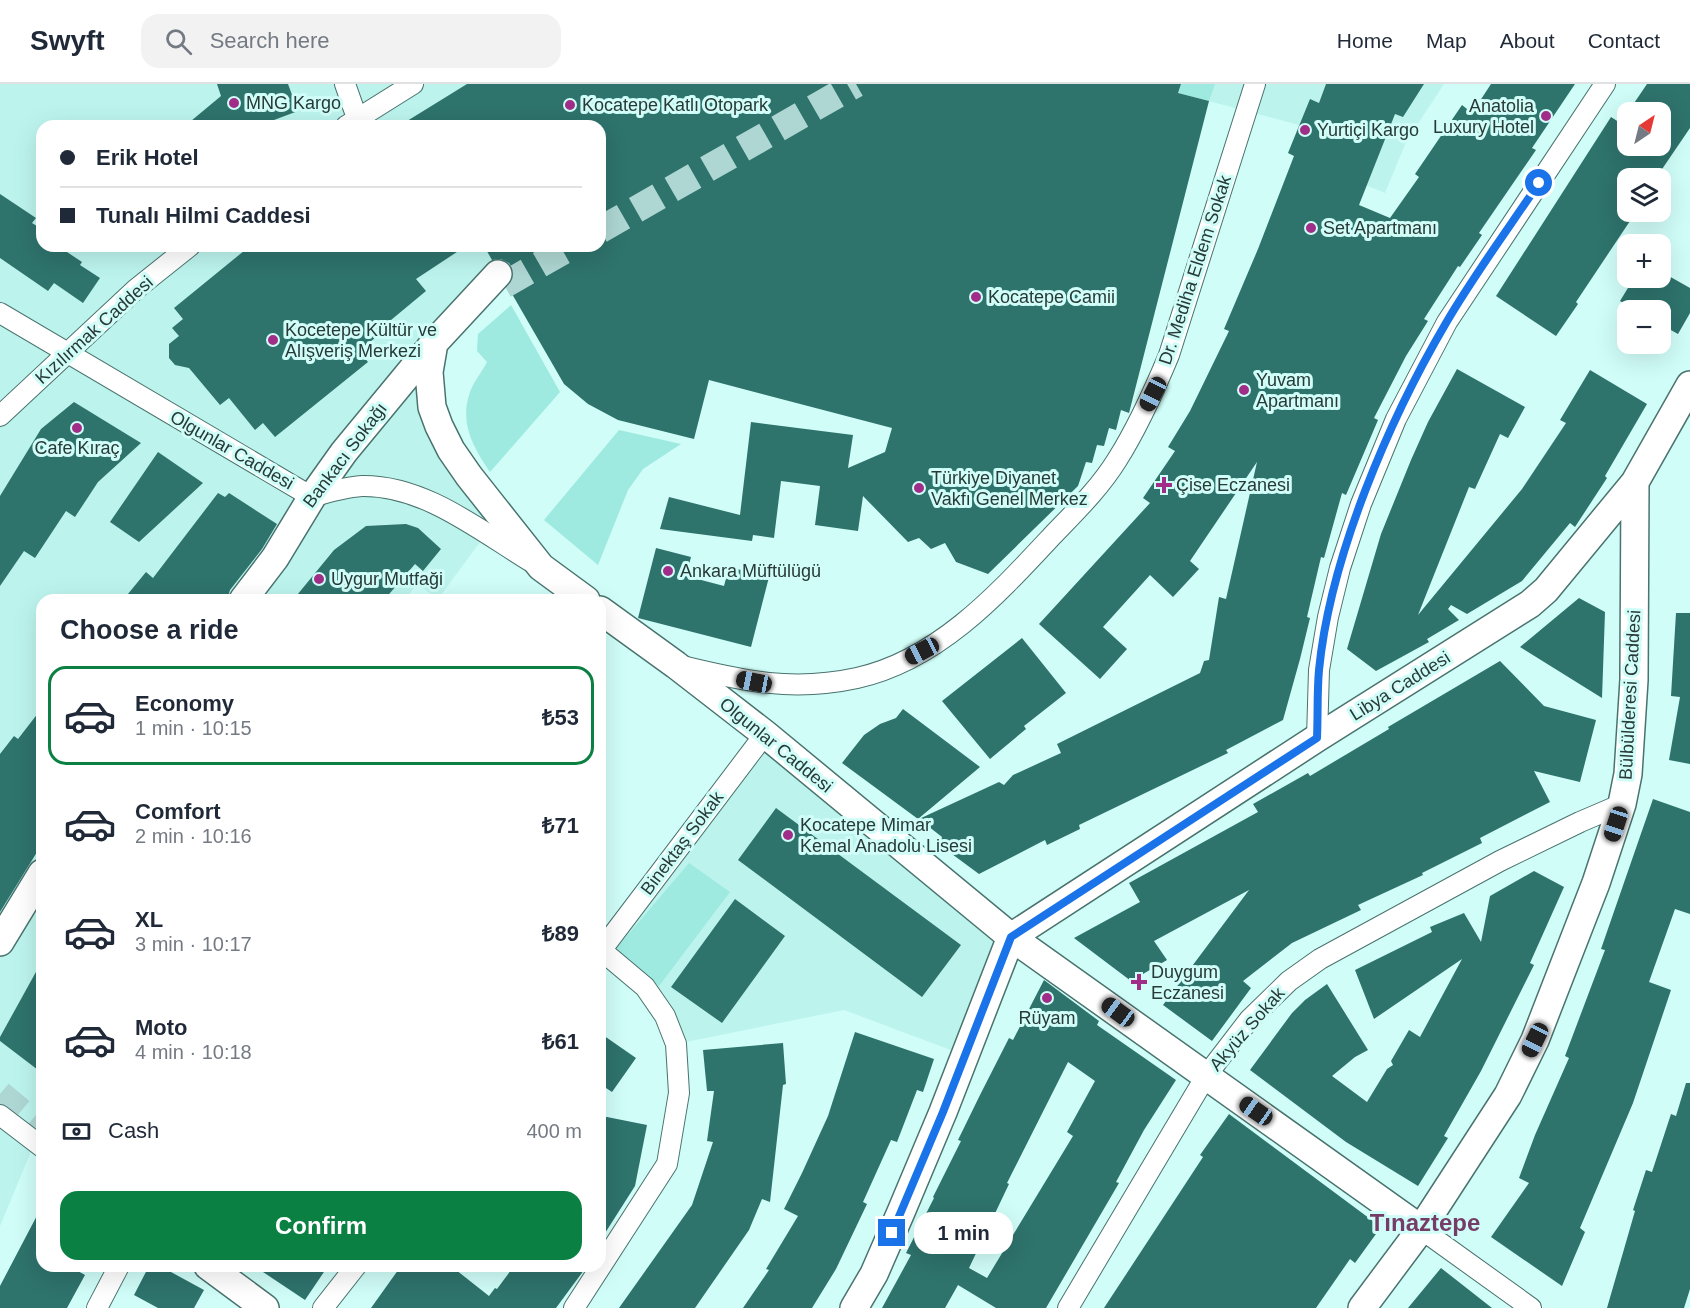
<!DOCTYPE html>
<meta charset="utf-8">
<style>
:root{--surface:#fff;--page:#f2f2f3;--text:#1f2937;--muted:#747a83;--line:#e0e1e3;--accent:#0b8043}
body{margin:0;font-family:Arial,sans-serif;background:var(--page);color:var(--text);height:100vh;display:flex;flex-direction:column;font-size:22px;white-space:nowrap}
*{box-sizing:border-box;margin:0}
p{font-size:20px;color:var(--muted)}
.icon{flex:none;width:33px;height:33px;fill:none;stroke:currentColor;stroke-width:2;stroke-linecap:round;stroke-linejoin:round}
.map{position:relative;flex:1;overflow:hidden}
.side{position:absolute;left:36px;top:510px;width:570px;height:678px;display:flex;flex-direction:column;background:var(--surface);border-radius:18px;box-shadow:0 6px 24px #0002}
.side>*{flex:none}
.hud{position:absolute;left:36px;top:36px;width:570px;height:132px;border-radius:18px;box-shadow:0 6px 24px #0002;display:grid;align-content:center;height:132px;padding:0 24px;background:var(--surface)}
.needle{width:39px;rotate:35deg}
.buttons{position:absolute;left:1617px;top:18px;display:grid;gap:12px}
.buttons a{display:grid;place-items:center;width:54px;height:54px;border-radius:12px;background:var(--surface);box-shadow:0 6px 24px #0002;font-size:30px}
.end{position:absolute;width:27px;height:27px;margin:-14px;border:8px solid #1a73e8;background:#fff;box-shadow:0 0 0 3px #fff}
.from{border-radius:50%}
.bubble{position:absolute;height:42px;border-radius:18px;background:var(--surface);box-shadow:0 6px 24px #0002;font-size:20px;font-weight:700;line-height:42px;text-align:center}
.car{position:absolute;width:18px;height:36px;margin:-18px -9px;border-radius:8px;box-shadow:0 0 4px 2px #0007;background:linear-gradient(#222 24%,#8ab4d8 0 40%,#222 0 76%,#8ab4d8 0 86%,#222 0)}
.hud b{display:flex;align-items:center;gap:21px;height:57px;font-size:22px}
.hud b+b{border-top:2px solid var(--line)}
.hud i{width:15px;height:15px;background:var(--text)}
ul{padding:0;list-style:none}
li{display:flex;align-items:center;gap:18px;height:99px;margin:0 12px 9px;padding:0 12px;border:3px solid transparent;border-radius:18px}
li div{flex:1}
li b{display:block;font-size:22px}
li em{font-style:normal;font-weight:700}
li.active{border-color:var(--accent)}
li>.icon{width:54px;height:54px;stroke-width:1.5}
h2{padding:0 24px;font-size:27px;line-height:72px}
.pay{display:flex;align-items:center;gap:15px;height:66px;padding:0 24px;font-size:22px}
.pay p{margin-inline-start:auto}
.primary-button{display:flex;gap:12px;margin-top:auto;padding:12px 24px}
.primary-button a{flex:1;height:69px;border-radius:18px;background:var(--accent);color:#fff;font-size:24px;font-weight:700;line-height:69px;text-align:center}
header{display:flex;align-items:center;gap:36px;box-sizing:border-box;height:84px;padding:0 30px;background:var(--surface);border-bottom:2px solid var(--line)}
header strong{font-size:28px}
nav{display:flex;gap:33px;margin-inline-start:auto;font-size:21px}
.search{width:420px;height:54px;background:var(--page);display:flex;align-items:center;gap:15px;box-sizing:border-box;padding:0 21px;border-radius:18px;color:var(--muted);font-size:22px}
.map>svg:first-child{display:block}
.built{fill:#bcf4ed}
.green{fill:#9ee9e0}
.building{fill:#2e736c;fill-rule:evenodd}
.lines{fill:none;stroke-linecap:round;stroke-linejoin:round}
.secondary-tunnel{stroke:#aed6d2;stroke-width:27;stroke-dasharray:27 14;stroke-linecap:butt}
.street-casing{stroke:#49736e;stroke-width:22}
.secondary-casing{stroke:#49736e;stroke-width:30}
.street{stroke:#fff;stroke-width:20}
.secondary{stroke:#fff;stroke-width:27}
.route{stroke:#1a73e8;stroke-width:8}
.poi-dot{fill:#a02e89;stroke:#d0fdf8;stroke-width:2}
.labels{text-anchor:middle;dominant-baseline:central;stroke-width:6;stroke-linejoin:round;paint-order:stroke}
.poi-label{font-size:18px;fill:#283a38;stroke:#d0fdf8;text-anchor:start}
.street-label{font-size:18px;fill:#283a38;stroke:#d0fdf8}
.district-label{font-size:24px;font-weight:bold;fill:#763c68;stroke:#d0fdf8}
</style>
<header>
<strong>Swyft</strong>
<div class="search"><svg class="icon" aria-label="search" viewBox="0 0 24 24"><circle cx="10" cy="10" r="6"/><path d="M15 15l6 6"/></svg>Search here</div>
<nav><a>Home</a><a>Map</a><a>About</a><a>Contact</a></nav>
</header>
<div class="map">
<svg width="1690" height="1224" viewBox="0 0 1690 1224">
<rect width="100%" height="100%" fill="#d0fdf8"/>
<path class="built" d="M 0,0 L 856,0 L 600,42 L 42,42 L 42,162 L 572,162 L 504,201 L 459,233 L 429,304 L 496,427 L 486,450 L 438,515 L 417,500 L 405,516 L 42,516 L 42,1041 L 0,1142 Z
M 1181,0 L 1444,0 L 1406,58 L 1385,109 L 1288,69 L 1299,41 L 1178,9 Z
M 765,650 L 1011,853 L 964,971 L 844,926 L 676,960 L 665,932 L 601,866 Z"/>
<path class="green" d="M 1181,0 L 1215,0 L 1209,17 L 1178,9 Z
M 511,221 L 560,308 L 490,388 C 473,363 459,339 470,308 C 474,297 482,288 487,278 L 477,267 L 478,250 Z
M 619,346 L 681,360 L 643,385 L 628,406 L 598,481 L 544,436 Z
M 689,779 L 730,808 L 659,902 L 614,867 Z"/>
<path class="building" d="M 217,0 L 288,0 L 298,27 L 258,42 L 185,42 L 221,12 Z
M 467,0 L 1181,0 L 1178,9 L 1209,17 L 1129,329 L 1121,326 L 1116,346 L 1109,344 L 1104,362 L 1097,361 L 1092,379 L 1086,378 L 1078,402 L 988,490 L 956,478 L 945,459 L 931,465 L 919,454 L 908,458 L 863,412 L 858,447 L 815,441 L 820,402 L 781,397 L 774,454 L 753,451 L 752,457 L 660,445 L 669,413 L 740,431 L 751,338 L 853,351 L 848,384 L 885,368 L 892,344 L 709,296 L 694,355 L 618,336 L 588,320 L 564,300 L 508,203 L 513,193 L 513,185 L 509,179 L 501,175 L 492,176 L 484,162 L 600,162 L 600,42 L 399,42 Z
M 1326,0 L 1424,0 L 1403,33 L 1395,30 L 1359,121 L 1390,134 L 1419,93 L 1415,90 L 1462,21 L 1472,29 L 1491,0 L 1575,0 L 1532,64 L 1536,66 L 1479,149 L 1482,151 L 1460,183 L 1458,182 L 1424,235 L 1428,237 L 1406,272 L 1374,334 L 1378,336 L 1346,411 L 1342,409 L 1324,474 L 1321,473 L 1307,533 L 1310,534 L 1300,575 L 1283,636 L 1226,666 L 1228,669 L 1079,741 L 1080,745 L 1047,761 L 1045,756 L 979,790 L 937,759 L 942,753 L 919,735 L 999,698 L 1004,701 L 1013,691 L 1061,669 L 1057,660 L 1200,589 L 1204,577 L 1209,576 L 1219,513 L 1226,515 L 1257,378 L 1190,477 L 1199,485 L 1173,513 L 1150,491 L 1103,543 L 1127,565 L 1100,595 L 1039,540 L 1150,419 L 1143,414 L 1175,367 L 1168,363 L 1190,327 L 1229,247 L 1224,245 L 1258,165 L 1294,72 L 1288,69 L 1310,15 L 1319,19 Z
M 1647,0 L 1690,0 L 1690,44 L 1656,94 L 1628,94 L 1628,128 L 1636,128 L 1576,218 L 1578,220 L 1556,252 L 1496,212 L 1611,33 L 1628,44 L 1628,62 L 1660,62 L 1660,28 L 1628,28 Z
M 0,110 L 36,134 L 32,139 L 42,145 L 42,162 L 58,162 L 82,178 L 80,181 L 100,194 L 83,219 L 54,199 L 48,207 L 0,174 Z
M 250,162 L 466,162 L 416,195 L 426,207 L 379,246 L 381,249 L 359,267 L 368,278 L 275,353 L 263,339 L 255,346 L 229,314 L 220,321 L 189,284 L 175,281 L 169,274 L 169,260 L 179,252 L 172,244 L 183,235 L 174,224 Z
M 1660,187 L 1690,204 L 1690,229 L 1678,250 L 1660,240 L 1660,226 L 1636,226 L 1620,217 L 1634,194 L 1660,194 Z
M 1457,285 L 1525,323 L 1508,354 L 1500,350 L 1475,405 L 1469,403 L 1418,531 L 1522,405 L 1566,339 L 1560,336 L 1590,286 L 1647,320 L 1605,392 L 1607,394 L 1575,443 L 1570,439 L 1522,497 L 1467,530 L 1451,521 L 1448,525 L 1459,536 L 1427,555 L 1429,558 L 1376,587 L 1347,565 L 1381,450 L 1411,376 L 1428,338 Z
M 74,318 L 141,359 L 98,398 L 75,433 L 66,427 L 35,474 L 24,467 L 0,502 L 0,412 L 41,345 Z
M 158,368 L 203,399 L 139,458 L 110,438 Z
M 218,409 L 225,413 L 229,409 L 277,440 L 262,465 L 230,506 L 227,516 L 123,516 L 146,488 L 153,494 Z
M 406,440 L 418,444 L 441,465 L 423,487 L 415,480 L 384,516 L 293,516 L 334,466 L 366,442 Z
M 656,464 L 691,473 L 686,492 L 724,502 L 729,483 L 769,493 L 751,563 L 638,534 Z
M 1579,514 L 1605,528 L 1602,614 L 1520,563 Z
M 1676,529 L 1690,529 L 1690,680 L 1669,676 L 1680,613 L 1671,612 Z
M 1022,554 L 1066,609 L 1024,642 L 1026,645 L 990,675 L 942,617 Z
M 1500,577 L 1544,622 L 1596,636 L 1580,698 L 1534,687 L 1550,718 L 1480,754 L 1482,759 L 1422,789 L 1423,791 L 1358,821 L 1361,826 L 1292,859 L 1243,897 L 1251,904 L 1212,957 L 1163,921 L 1249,806 L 1154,857 L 1167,876 L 1131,897 L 1074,854 L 1140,818 L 1129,799 L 1258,728 L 1253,720 L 1308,689 L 1310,692 L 1389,645 L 1388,643 Z
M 42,624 L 42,760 L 0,828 L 0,670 L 14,652 L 18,655 Z
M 903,625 L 980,683 L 918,735 L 842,679 L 864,651 L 880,640 L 896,634 Z
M 1653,715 L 1690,728 L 1690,830 L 1675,825 L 1649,898 L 1671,906 L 1633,1019 L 1580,1144 L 1585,1148 L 1562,1202 L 1491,1153 L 1529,1099 L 1519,1094 L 1535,1051 L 1569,974 L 1565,972 L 1605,866 L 1601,865 Z
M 776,724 L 961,861 L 922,913 L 738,776 Z
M 1534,787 L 1564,803 L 1530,879 L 1534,881 L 1481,987 L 1444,1052 L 1448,1054 L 1418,1102 L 1346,1058 L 1250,986 L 1292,929 L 1305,916 L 1327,900 L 1368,966 L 1355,973 L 1332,992 L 1367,1018 L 1387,985 L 1393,981 L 1391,977 L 1409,946 L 1420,953 L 1462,875 L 1374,935 L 1355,886 L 1432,848 L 1430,843 L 1464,829 L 1481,858 L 1490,812 Z
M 735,815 L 785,852 L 722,939 L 671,903 Z
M 42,877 L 42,989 L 0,957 L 0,953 Z
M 1044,896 L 1099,937 L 1097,941 L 1176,996 L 1144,1046 L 1116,1098 L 1119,1099 L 1046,1224 L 996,1224 L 958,1201 L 945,1224 L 882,1224 L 911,1171 L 906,1169 L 934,1114 L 933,1113 L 961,1057 L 958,1056 L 980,1011 L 1009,954 L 1013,956 ZM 1068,978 L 1095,997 L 1067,1048 L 1073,1052 L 987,1194 L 969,1184 L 1009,1100 L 1007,1099 Z
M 855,948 L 934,975 L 923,1008 L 917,1006 L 897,1058 L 891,1056 L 863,1118 L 867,1120 L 836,1185 L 812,1224 L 743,1224 L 769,1186 L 766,1185 L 798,1132 L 784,1125 L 802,1089 L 828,1032 Z
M 600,949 L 636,974 L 612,1008 L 600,1000 Z
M 783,959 L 786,1000 L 783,1001 L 770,1118 L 762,1115 L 749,1146 L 695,1224 L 619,1224 L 692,1121 L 713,1058 L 707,1057 L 714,1007 L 707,1007 L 703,966 Z
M 1686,999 L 1690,999 L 1690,1205 L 1684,1224 L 1607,1224 L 1635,1127 L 1633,1126 L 1646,1086 L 1652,1088 L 1671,1030 L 1676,1032 Z
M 1229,1030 L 1381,1143 L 1355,1179 L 1350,1175 L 1316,1224 L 1104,1224 L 1203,1073 L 1200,1071 Z
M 602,1032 L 647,1041 L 635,1102 L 600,1157 L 600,1042 Z
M 42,1122 L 42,1182 L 69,1182 L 85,1191 L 67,1224 L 0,1224 L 0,1202 Z
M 149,1182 L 160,1182 L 204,1206 L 194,1224 L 158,1224 L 134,1211 Z
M 254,1182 L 328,1182 L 305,1216 Z
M 401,1182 L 451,1182 L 489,1212 L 495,1204 L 497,1205 L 514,1182 L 587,1182 L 556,1224 L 371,1224 Z
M 1441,1184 L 1492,1224 L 1408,1224 Z"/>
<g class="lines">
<path class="secondary-tunnel" d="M 600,146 L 856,0
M 504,201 L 572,162
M 0,1010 L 42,1045"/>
<defs>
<path id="street" d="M 345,0 L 357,34
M 346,42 L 413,0
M 0,229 L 312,413 C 328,408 345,403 362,402 C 424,401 479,446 530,477
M 0,332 L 136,205 L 190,162
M 682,582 C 743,597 793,608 857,594 C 938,576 997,511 1052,452 C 1075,428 1099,405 1117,376 C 1138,343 1154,307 1169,271 L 1255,0
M 1317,654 L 1319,586 L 1328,533 L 1340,484 L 1361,420 L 1396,335 L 1447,238 L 1605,0
M 600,868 L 765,650
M 0,1031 L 42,1063
M 1421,1145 L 1531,1224
M 97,1224 L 119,1182
M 323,1224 L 356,1182
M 574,1224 L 667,1080 L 679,1009 L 676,960 L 665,932 L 645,903 L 601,866
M 1068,1224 L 1206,992 L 1249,936 L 1289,897 L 1320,875 L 1500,777 L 1580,738 L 1622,720"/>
<path id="secondary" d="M 434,259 L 429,288 L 432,323 L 439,342 L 451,366 L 469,392 L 541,483 L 586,516
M 243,516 L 275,474 L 312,413 L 344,368 L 434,259 L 498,190
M 600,526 L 676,581 L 765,650 L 1011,853 L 1421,1145
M 0,858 L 42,789
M 208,1182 L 265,1224
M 854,1224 L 874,1190 L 901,1128 L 943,1028 L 1011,853 L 1317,654 L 1530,520 L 1546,506 L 1635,398 L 1690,301
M 1362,1224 L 1421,1145 L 1508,1011 L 1535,956 L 1596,799 L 1622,720 L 1628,690 L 1634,596 L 1635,398"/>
</defs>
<use href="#street" class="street-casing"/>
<use href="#secondary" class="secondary-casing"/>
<use href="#street" class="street"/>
<use href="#secondary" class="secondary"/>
</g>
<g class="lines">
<path class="route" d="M 892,1149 L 943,1028 L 1011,853 L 1317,654 C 1318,631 1317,608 1319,586 C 1330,473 1389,336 1446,239 C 1474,191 1508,145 1539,99"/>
</g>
<g class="poi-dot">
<circle cx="234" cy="19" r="6"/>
<circle cx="570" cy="21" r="6"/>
<circle cx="1546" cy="32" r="6"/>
<circle cx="1305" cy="46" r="6"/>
<circle cx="1311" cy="144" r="6"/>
<circle cx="976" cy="213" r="6"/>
<circle cx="273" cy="256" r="6"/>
<circle cx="1244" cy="306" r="6"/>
<circle cx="77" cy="344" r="6"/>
<path d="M1161 392h6v6h6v6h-6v6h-6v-6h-6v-6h6z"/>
<circle cx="919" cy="404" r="6"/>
<circle cx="668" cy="487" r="6"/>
<circle cx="319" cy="495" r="6"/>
<circle cx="788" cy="751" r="6"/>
<path d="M1136 889h6v6h6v6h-6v6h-6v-6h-6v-6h6z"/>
<circle cx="1047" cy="914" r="6"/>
</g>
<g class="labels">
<g class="poi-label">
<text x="246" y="19">MNG Kargo</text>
<text x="582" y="21">Kocatepe Katlı Otopark</text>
<text x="1534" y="22" text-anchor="end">Anatolia<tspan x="1534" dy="21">Luxury Hotel</tspan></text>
<text x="1317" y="46">Yurtiçi Kargo</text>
<text x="1323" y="144">Set Apartmanı</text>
<text x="988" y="213">Kocatepe Camii</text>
<text x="285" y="246">Kocetepe Kültür ve<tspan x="285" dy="21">Alışveriş Merkezi</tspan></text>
<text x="1256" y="296">Yuvam<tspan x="1256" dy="21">Apartmanı</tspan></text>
<text x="77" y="364" text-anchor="middle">Cafe Kıraç</text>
<text x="931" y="394">Türkiye Diyanet<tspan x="931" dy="21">Vakfı Genel Merkez</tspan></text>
<text x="1176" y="401">Çise Eczanesi</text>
<text x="680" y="487">Ankara Müftülügü</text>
<text x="331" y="495">Uygur Mutfaği</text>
<text x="800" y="741">Kocatepe Mimar<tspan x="800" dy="21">Kemal Anadolu Lisesi</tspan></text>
<text x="1151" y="888">Duygum<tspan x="1151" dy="21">Eczanesi</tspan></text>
<text x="1047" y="934" text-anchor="middle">Rüyam</text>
</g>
<g class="street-label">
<text transform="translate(1195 186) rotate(-72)">Dr. Mediha Eldem Sokak</text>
<text transform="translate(94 246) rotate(-42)">Kızılırmak Caddesi</text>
<text transform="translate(232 366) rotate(30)">Olgunlar Caddesi</text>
<text transform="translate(345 371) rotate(-53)">Bankacı Sokağı</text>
<text transform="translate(1400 602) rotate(-32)">Libya Caddesi</text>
<text transform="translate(1630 611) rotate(-87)">Bülbülderesi Caddesi</text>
<text transform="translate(776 661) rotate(39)">Olgunlar Caddesi</text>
<text transform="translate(682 759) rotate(-53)">Binektaş Sokak</text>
<text transform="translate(1247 945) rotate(-49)">Akyüz Sokak</text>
</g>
<g class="district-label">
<text x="1425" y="1138">Tınaztepe</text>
</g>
</g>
</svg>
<div class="buttons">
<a><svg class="needle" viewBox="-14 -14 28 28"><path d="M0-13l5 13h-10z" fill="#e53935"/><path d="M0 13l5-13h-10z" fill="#747a83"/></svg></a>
<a><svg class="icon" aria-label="layers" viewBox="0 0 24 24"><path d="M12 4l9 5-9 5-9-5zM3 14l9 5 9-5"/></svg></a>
<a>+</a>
<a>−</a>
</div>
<i class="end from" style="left:1539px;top:99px"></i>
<i class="end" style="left:892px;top:1149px"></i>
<div class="bubble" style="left:914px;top:1128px;width:99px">1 min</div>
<i class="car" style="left:1153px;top:310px;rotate:207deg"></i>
<i class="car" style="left:922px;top:567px;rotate:242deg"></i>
<i class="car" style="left:754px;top:598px;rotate:281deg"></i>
<i class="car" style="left:1616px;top:740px;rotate:198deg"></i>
<i class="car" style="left:1118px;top:928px;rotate:306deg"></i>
<i class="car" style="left:1535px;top:956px;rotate:206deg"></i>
<i class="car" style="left:1256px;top:1027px;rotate:305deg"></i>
<div class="hud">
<b><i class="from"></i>Erik Hotel</b>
<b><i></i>Tunalı Hilmi Caddesi</b>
</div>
<section class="side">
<h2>Choose a ride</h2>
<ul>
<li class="active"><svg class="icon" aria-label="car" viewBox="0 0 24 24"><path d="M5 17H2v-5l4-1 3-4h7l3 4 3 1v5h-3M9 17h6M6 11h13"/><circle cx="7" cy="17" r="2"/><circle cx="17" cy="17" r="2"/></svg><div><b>Economy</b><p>1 min · 10:15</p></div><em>₺53</em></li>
<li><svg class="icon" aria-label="car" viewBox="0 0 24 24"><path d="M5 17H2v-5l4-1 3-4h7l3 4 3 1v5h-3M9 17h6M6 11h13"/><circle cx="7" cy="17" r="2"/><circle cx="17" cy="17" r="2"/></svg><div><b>Comfort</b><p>2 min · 10:16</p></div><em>₺71</em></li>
<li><svg class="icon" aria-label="car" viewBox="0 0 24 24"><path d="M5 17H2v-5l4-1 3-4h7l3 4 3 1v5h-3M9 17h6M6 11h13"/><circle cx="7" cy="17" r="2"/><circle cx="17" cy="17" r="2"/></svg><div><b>XL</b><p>3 min · 10:17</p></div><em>₺89</em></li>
<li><svg class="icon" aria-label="car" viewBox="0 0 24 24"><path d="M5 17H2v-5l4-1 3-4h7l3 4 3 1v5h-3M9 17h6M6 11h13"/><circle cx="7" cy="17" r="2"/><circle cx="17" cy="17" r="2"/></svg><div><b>Moto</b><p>4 min · 10:18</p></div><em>₺61</em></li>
</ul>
<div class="pay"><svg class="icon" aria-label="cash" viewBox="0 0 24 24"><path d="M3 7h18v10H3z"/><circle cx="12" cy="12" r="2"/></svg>Cash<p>400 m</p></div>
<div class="primary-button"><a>Confirm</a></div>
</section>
</div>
